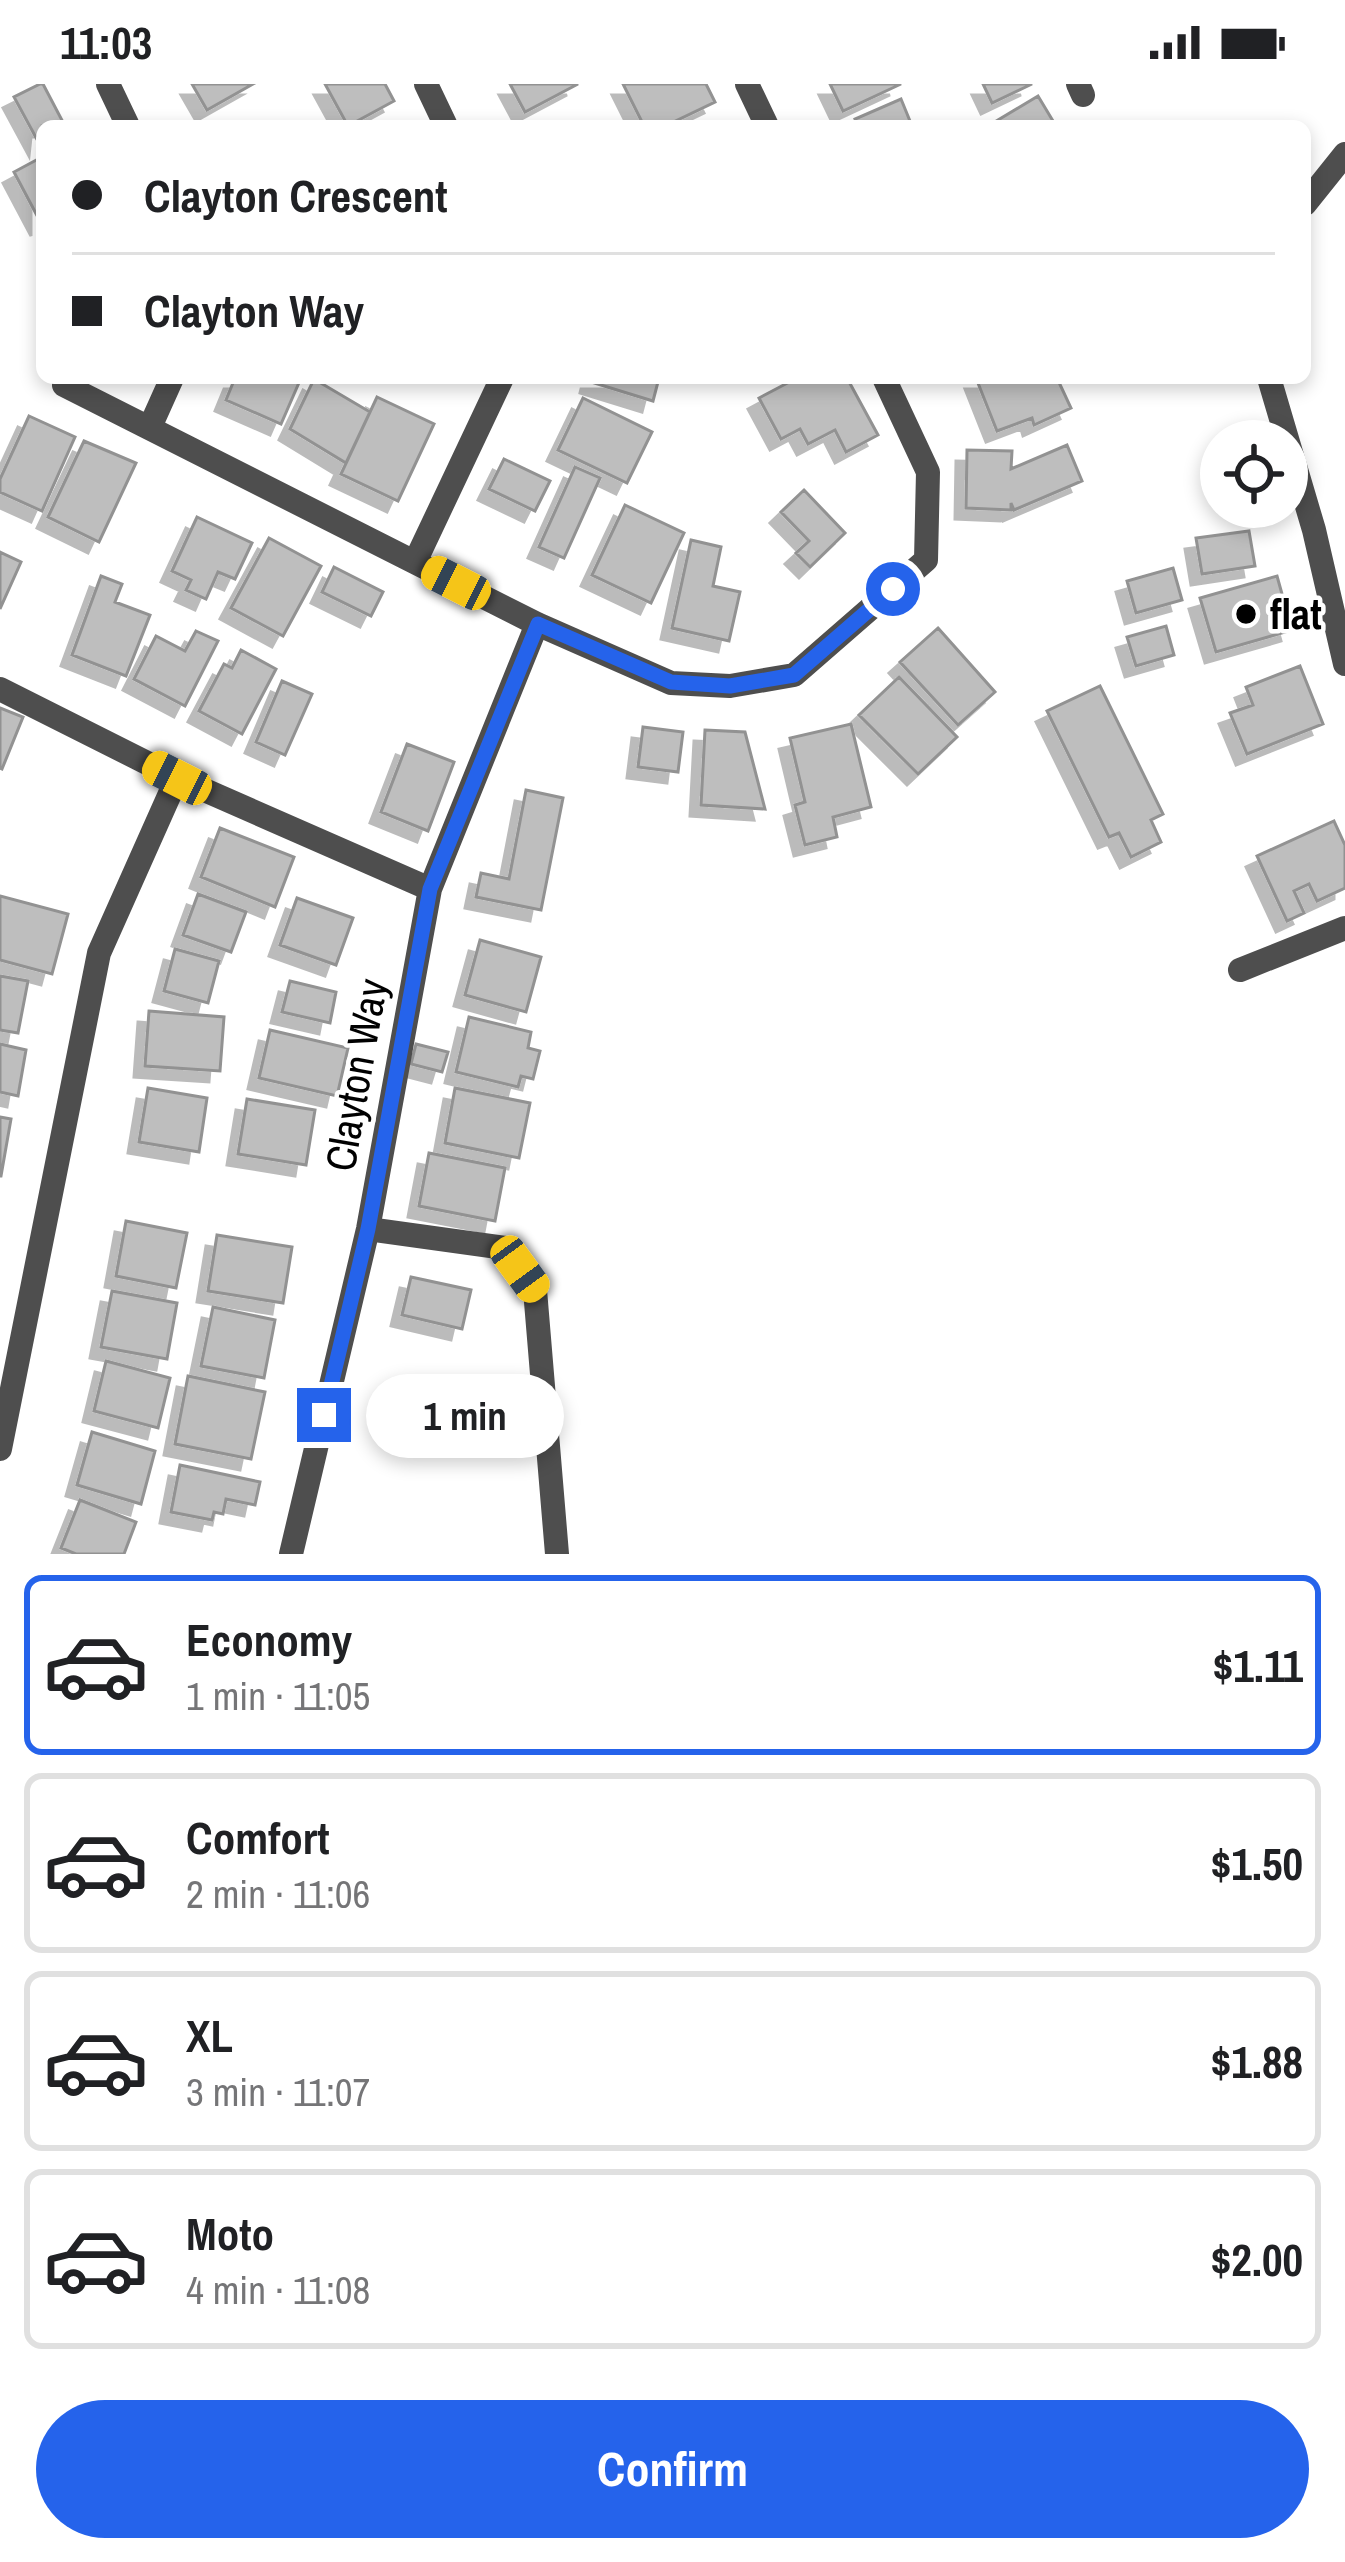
<!DOCTYPE html>
<meta charset="utf-8">
<style>
:root{--surface:#fff;--page:#f2f2f2;--text:#202124;--muted:#757577;--line:#e0e0e0;--accent:#2563eb}
body{margin:0;font-family:"Archivo Narrow",sans-serif;background:var(--page);color:var(--text);height:100vh;display:flex;flex-direction:column;font-size:45px;white-space:nowrap}
*{box-sizing:border-box;margin:0}
p{font-size:39px;color:var(--muted)}
.icon{flex:none;width:66px;height:66px;fill:none;stroke:currentColor;stroke-width:2;stroke-linecap:round;stroke-linejoin:round}
.map{position:relative;height:1470px;overflow:hidden}
.details{display:flex;flex-direction:column;background:var(--surface);flex:1}
.details>*{flex:none}
.hud{position:absolute;left:36px;top:36px;width:1275px;height:264px;border-radius:18px;box-shadow:0 6px 18px #0003;display:grid;align-content:center;height:264px;padding:0 36px;background:var(--surface)}
.tools{position:absolute;left:1200px;top:336px;display:grid;gap:24px}
.tools a{display:grid;place-items:center;width:108px;height:108px;border-radius:50%;background:var(--surface);box-shadow:0 6px 18px #0003;font-size:60px}
.end{position:absolute;width:54px;height:54px;margin:-27px;border:15px solid #2563eb;background:#fff;box-shadow:0 0 0 6px #fff}
.from{border-radius:50%}
.bubble{position:absolute;height:84px;border-radius:42px;background:var(--surface);box-shadow:0 6px 18px #0003;font-size:39px;font-weight:800;line-height:84px;text-align:center}
.car{position:absolute;width:36px;height:72px;margin:-36px -18px;border-radius:15px;box-shadow:0 0 9px 3px #0007;background:linear-gradient(#f5c518 24%,#345 0 40%,#f5c518 0 76%,#345 0 86%,#f5c518 0)}
.hud b{display:flex;align-items:center;gap:42px;height:114px;font-size:45px}
.hud b+b{border-top:3px solid var(--line)}
.hud i{width:30px;height:30px;background:var(--text)}
ul{padding:21px 0 0;list-style:none}
li{display:flex;align-items:center;gap:36px;height:180px;margin:0 24px 18px;padding:0 12px;border:6px solid var(--line);border-radius:18px}
li div{flex:1}
li b{display:block;font-size:45px}
li em{font-style:normal;font-weight:800}
li.selected{border-color:var(--accent)}
li>.icon{width:108px;height:108px;stroke-width:1.5}
.cta{display:flex;gap:24px;margin-top:auto;padding:24px 36px}
.cta a{flex:1;height:138px;border-radius:72px;background:var(--accent);color:#fff;font-size:48px;font-weight:800;line-height:138px;text-align:center}
.status{display:flex;justify-content:space-between;align-items:center;height:84px;padding:0 60px;background:var(--surface);direction:ltr}
.status svg{height:33px;fill:currentColor}
.map>svg:first-child{display:block}
.building{fill:#bebebe;stroke:#929292;stroke-width:3;filter:url(#shadow)}
.lines{fill:none;stroke-linecap:round;stroke-linejoin:round}
.minor{stroke:#4e4e4e;stroke-width:24}
.route{stroke:#2563eb;stroke-width:15}
.poi-dot{fill:#000;stroke:#fff;stroke-width:4.5}
.labels{text-anchor:middle;dominant-baseline:central;stroke-width:9;stroke-linejoin:round;paint-order:stroke}
.poi-label{font-size:42px;font-weight:bold;fill:#000;stroke:#fff;text-anchor:start}
.street-label{font-size:42px;fill:#000;stroke:#fff}
</style>
<div class="status"><b>11:03</b><svg viewBox="0 0 49 12"><path d="M0 12V9h3v3zM5 12V6h3v6zM10 12V3h3v9zM15 12V0h3v12zM26 1h20v11H26zM47 4h2v5h-2z"/></svg></div>
<div class="map">
<svg width="1345" height="1470" viewBox="0 0 1345 1470">
<defs>
<filter id="shadow"><feDropShadow dx="-11" dy="11" stdDeviation="0" flood-color="#0004"/></filter>
</defs>
<rect width="100%" height="100%" fill="#fff"/>
<path class="building" d="M 40,0 L 43,0 L 65,42 L 42,42 L 40,61 L 14,13 Z
M 192,0 L 253,0 L 207,26 Z
M 325,0 L 385,0 L 394,17 L 348,42 Z
M 510,0 L 578,0 L 525,28 Z
M 623,0 L 706,0 L 715,18 L 665,42 L 644,42 Z
M 830,0 L 901,0 L 843,27 Z
M 983,0 L 1032,0 L 992,19 Z
M 1038,12 L 1056,42 L 988,42 Z
M 901,15 L 912,42 L 858,42 L 855,35 Z
M 42,73 L 42,141 L 14,88 Z
M 235,294 L 301,294 L 281,340 L 226,316 Z
M 592,294 L 659,294 L 653,317 L 591,298 Z
M 797,294 L 847,294 L 878,351 L 846,368 L 835,346 L 808,360 L 800,345 L 781,355 L 759,314 Z
M 976,294 L 1057,294 L 1071,324 L 1034,341 L 1032,334 L 997,347 Z
M 314,295 L 370,328 L 346,379 L 290,345 Z
M 377,313 L 434,340 L 398,417 L 341,390 Z
M 583,314 L 652,348 L 627,399 L 558,366 Z
M 29,332 L 75,353 L 42,427 L 0,408 L 0,395 Z
M 84,357 L 136,379 L 99,458 L 48,433 Z
M 1067,361 L 1082,397 L 1014,426 L 1011,419 L 1011,426 L 966,424 L 967,366 L 1012,367 L 1011,385 Z
M 504,375 L 550,397 L 535,427 L 489,405 Z
M 575,383 L 600,394 L 564,474 L 539,463 Z
M 804,406 L 845,449 L 810,483 L 796,469 L 809,457 L 781,428 Z
M 625,421 L 684,449 L 651,519 L 592,491 Z
M 197,433 L 252,459 L 235,495 L 218,488 L 206,515 L 186,506 L 191,496 L 172,487 Z
M 1249,447 L 1255,482 L 1202,490 L 1196,454 Z
M 269,454 L 321,482 L 283,552 L 231,524 Z
M 691,456 L 721,463 L 713,502 L 740,508 L 729,557 L 672,544 Z
M 0,468 L 21,478 L 0,525 Z
M 334,483 L 383,508 L 371,532 L 322,508 Z
M 1173,484 L 1182,516 L 1136,529 L 1127,497 Z
M 101,492 L 122,500 L 115,518 L 150,531 L 126,592 L 72,571 Z
M 1277,492 L 1292,546 L 1216,568 L 1200,514 Z
M 1166,542 L 1174,571 L 1136,582 L 1127,553 Z
M 938,544 L 995,608 L 958,641 L 900,578 Z
M 196,547 L 218,557 L 185,622 L 134,595 L 156,552 L 185,567 Z
M 241,566 L 276,585 L 242,650 L 199,627 L 224,580 L 232,584 Z
M 1300,582 L 1323,640 L 1247,670 L 1230,629 L 1253,621 L 1246,603 Z
M 899,593 L 957,653 L 918,690 L 859,631 Z
M 282,597 L 312,610 L 285,671 L 256,658 Z
M 1100,602 L 1163,730 L 1151,736 L 1161,758 L 1131,773 L 1119,749 L 1109,753 L 1047,627 Z
M 0,624 L 23,633 L 2,685 L 0,684 Z
M 851,640 L 871,723 L 833,733 L 837,753 L 805,761 L 795,721 L 805,718 L 790,654 Z
M 643,643 L 683,648 L 678,688 L 638,683 Z
M 705,646 L 745,648 L 765,725 L 701,721 Z
M 407,660 L 454,678 L 428,747 L 381,728 Z
M 526,706 L 563,714 L 541,826 L 476,813 L 481,789 L 509,795 Z
M 1334,737 L 1345,761 L 1345,804 L 1317,817 L 1309,800 L 1294,807 L 1304,829 L 1287,837 L 1257,772 Z
M 220,744 L 294,773 L 275,823 L 201,793 Z
M 198,810 L 246,828 L 231,868 L 183,851 Z
M 0,812 L 68,830 L 52,890 L 0,876 Z
M 297,814 L 353,834 L 336,881 L 280,861 Z
M 480,856 L 541,873 L 526,928 L 465,911 Z
M 175,865 L 219,877 L 208,919 L 164,907 Z
M 0,892 L 28,897 L 18,949 L 0,946 Z
M 290,897 L 336,908 L 330,939 L 282,928 Z
M 149,927 L 224,933 L 220,987 L 145,982 Z
M 469,933 L 531,948 L 528,964 L 540,967 L 533,995 L 521,992 L 518,1003 L 456,988 Z
M 270,946 L 348,964 L 337,1012 L 259,994 Z
M 0,960 L 26,966 L 18,1012 L 0,1008 Z
M 416,960 L 448,968 L 442,988 L 411,980 Z
M 148,1004 L 207,1014 L 199,1068 L 139,1058 Z
M 455,1004 L 530,1019 L 519,1074 L 445,1059 Z
M 247,1015 L 315,1026 L 306,1081 L 238,1070 Z
M 0,1033 L 11,1035 L 1,1092 L 0,1092 Z
M 429,1069 L 505,1084 L 495,1137 L 419,1122 Z
M 126,1137 L 187,1149 L 176,1204 L 116,1192 Z
M 217,1151 L 292,1163 L 283,1219 L 208,1207 Z
M 411,1193 L 471,1206 L 462,1245 L 402,1231 Z
M 112,1207 L 177,1219 L 167,1275 L 101,1263 Z
M 213,1223 L 275,1236 L 264,1294 L 201,1282 Z
M 106,1277 L 170,1294 L 158,1344 L 94,1327 Z
M 188,1292 L 265,1308 L 251,1375 L 175,1360 Z
M 92,1348 L 155,1367 L 141,1420 L 77,1401 Z
M 180,1381 L 260,1398 L 255,1421 L 226,1415 L 223,1430 L 214,1428 L 212,1436 L 171,1428 Z
M 80,1416 L 136,1438 L 124,1470 L 76,1470 L 61,1464 Z"/>
<g class="lines">
<path class="minor" d="M 108,0 L 128,42
M 426,0 L 446,42
M 747,0 L 767,42
M 1078,0 L 1083,11
M 1305,120 L 1345,70
M 1269,294 L 1314,446 L 1345,580
M 64,301 L 537,540 L 671,599 L 730,602 L 794,591 L 926,476 L 928,388 L 884,294
M 150,343 L 172,294
M 415,478 L 502,294
M 0,605 L 177,694 L 430,805
M 1240,886 L 1345,844
M 368,1145 L 505,1164 L 535,1206 L 557,1470
M 0,1365 L 99,869 L 177,694
M 291,1470 L 368,1145 L 430,805 L 537,540"/>
</g>
<g class="lines">
<path class="route" d="M 324,1331 L 368,1145 L 430,805 L 538,540 L 671,598 L 730,602 L 794,591 L 893,505"/>
</g>
<circle class="poi-dot" cx="1246" cy="530" r="12"/>
<g class="labels">
<g class="poi-label">
<text x="1270" y="530">flat</text>
</g>
<g class="street-label">
<text transform="translate(356 991) rotate(-80)">Clayton Way</text>
</g>
</g>
</svg>
<div class="tools">
<a><svg class="icon" aria-label="locate" viewBox="0 0 24 24"><circle cx="12" cy="12" r="6"/><path d="M12 2v4M12 18v4M2 12h4M18 12h4"/></svg></a>
</div>
<i class="end from" style="left:893px;top:505px"></i>
<i class="end" style="left:324px;top:1331px"></i>
<div class="bubble" style="left:366px;top:1290px;width:198px">1 min</div>
<i class="car" style="left:456px;top:499px;rotate:297deg"></i>
<i class="car" style="left:177px;top:694px;rotate:297deg"></i>
<i class="car" style="left:520px;top:1185px;rotate:144deg"></i>
<div class="hud">
<b><i class="from"></i>Clayton Crescent</b>
<b><i></i>Clayton Way</b>
</div>
</div>
<section class="details">
<ul>
<li class="selected"><svg class="icon" aria-label="car" viewBox="0 0 24 24"><path d="M5 17H2v-5l4-1 3-4h7l3 4 3 1v5h-3M9 17h6M6 11h13"/><circle cx="7" cy="17" r="2"/><circle cx="17" cy="17" r="2"/></svg><div><b>Economy</b><p>1 min · 11:05</p></div><em>$1.11</em></li>
<li><svg class="icon" aria-label="car" viewBox="0 0 24 24"><path d="M5 17H2v-5l4-1 3-4h7l3 4 3 1v5h-3M9 17h6M6 11h13"/><circle cx="7" cy="17" r="2"/><circle cx="17" cy="17" r="2"/></svg><div><b>Comfort</b><p>2 min · 11:06</p></div><em>$1.50</em></li>
<li><svg class="icon" aria-label="car" viewBox="0 0 24 24"><path d="M5 17H2v-5l4-1 3-4h7l3 4 3 1v5h-3M9 17h6M6 11h13"/><circle cx="7" cy="17" r="2"/><circle cx="17" cy="17" r="2"/></svg><div><b>XL</b><p>3 min · 11:07</p></div><em>$1.88</em></li>
<li><svg class="icon" aria-label="car" viewBox="0 0 24 24"><path d="M5 17H2v-5l4-1 3-4h7l3 4 3 1v5h-3M9 17h6M6 11h13"/><circle cx="7" cy="17" r="2"/><circle cx="17" cy="17" r="2"/></svg><div><b>Moto</b><p>4 min · 11:08</p></div><em>$2.00</em></li>
</ul>
<div class="cta"><a>Confirm</a></div>
</section>
